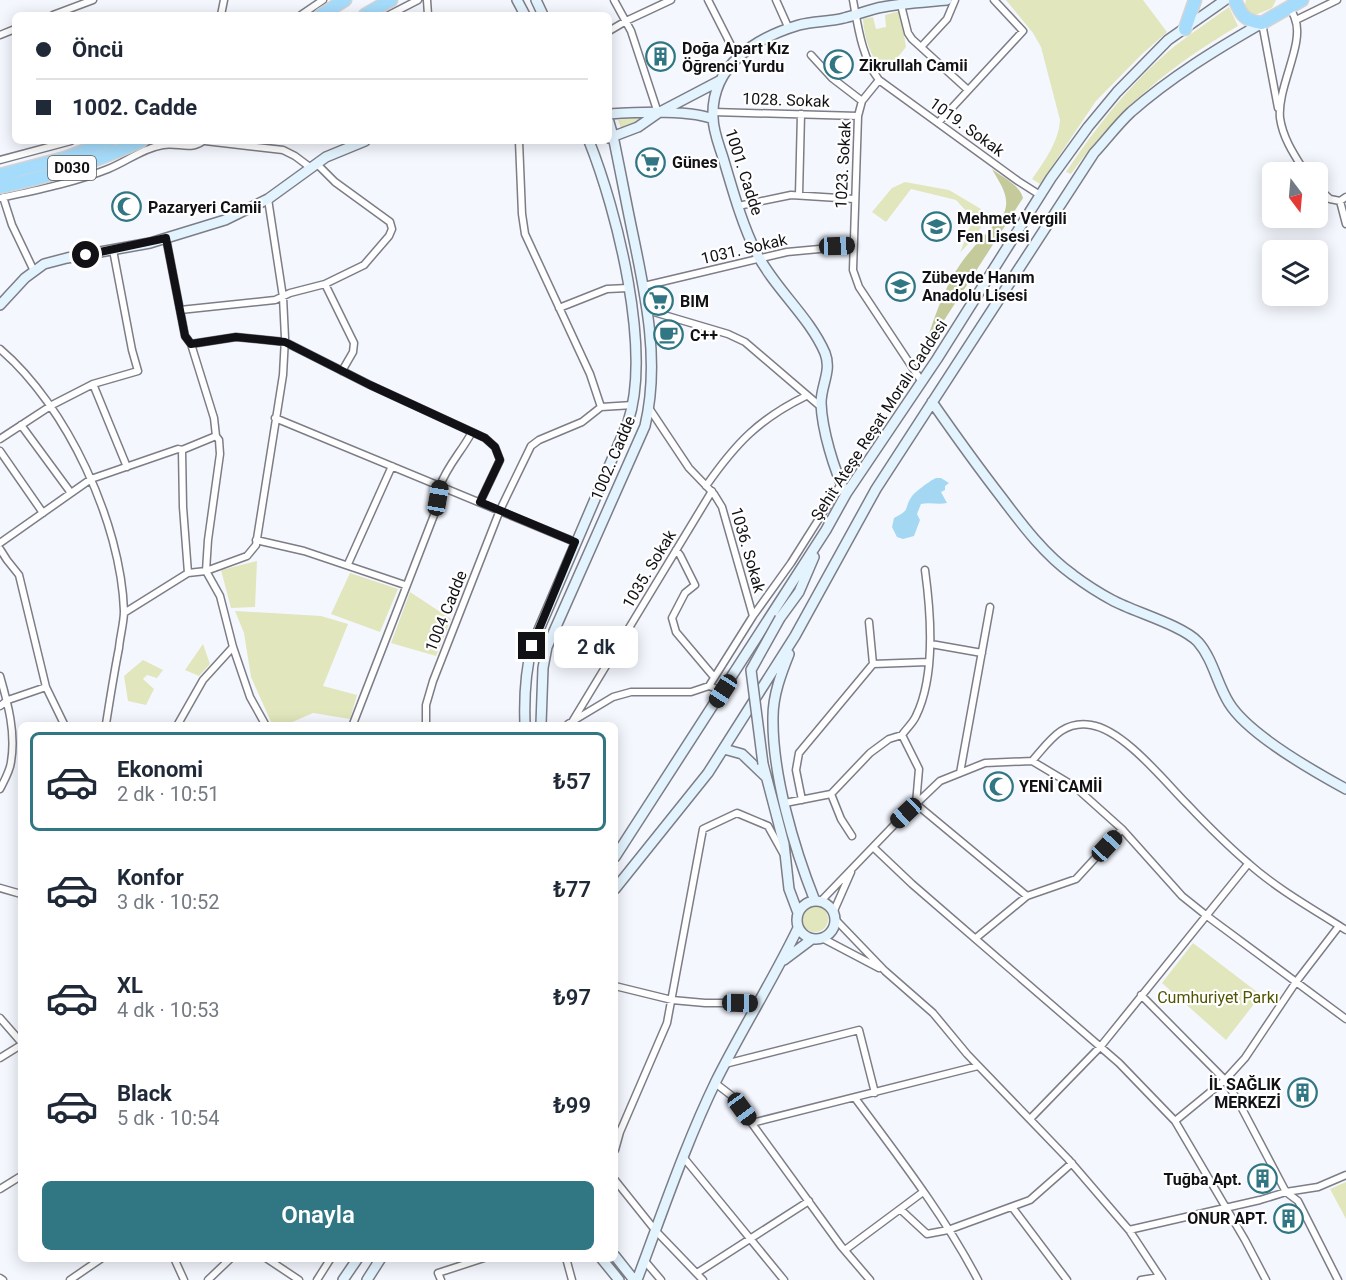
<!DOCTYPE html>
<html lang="tr">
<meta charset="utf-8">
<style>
:root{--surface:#fff;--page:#f2f2f3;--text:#1f2937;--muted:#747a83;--line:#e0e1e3;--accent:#307683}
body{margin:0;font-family:Roboto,sans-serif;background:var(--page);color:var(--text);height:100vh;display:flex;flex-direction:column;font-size:22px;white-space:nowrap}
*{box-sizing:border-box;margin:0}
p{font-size:20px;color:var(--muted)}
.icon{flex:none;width:33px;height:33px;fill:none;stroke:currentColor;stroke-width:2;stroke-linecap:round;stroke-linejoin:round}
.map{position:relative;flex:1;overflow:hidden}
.side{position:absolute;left:18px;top:722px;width:600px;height:540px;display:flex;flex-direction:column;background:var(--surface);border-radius:9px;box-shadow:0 3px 15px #0003}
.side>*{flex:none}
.top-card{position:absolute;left:12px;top:12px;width:600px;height:132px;border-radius:9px;box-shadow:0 3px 15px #0003;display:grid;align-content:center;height:132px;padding:0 24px;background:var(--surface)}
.needle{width:39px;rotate:164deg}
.buttons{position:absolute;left:1262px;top:162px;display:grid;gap:12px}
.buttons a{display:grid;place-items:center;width:66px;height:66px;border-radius:9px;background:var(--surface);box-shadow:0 3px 15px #0003;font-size:30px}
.end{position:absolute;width:27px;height:27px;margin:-14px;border:8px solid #121216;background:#fff;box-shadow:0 0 0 3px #fff}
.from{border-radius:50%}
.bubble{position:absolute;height:42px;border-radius:9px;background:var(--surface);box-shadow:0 3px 15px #0003;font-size:20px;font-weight:600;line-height:42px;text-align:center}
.car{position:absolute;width:18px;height:36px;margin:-18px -9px;border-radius:8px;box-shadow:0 0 4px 2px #0007;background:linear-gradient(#222 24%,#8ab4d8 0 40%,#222 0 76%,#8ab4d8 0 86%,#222 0)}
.top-card b{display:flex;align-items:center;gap:21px;height:57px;font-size:22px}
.top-card b+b{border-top:2px solid var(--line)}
.top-card i{width:15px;height:15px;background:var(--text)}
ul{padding:10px 0 0;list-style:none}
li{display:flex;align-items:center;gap:18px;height:99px;margin:0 12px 9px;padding:0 12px;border:3px solid transparent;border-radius:9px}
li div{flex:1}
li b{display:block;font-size:22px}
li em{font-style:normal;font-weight:600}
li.selected{border-color:var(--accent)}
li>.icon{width:54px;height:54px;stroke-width:1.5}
.button{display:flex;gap:12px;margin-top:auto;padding:12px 24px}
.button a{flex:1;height:69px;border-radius:9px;background:var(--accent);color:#fff;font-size:24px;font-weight:600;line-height:69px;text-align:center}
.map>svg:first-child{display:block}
.green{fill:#e1e6bc}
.forest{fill:#c5ca9a}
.water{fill:#a4d8f2}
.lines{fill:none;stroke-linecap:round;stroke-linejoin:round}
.street-casing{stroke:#7c7d86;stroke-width:9}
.secondary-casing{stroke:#7c7d86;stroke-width:12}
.highway-casing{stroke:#d4d4d5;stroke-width:15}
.street{stroke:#fff;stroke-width:6}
.secondary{stroke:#e4f4fe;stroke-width:9}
.highway{stroke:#a6dcfb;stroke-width:12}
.secondary-bridge-casing{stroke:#7c7d86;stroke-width:12;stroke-linecap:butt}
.secondary-bridge{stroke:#e4f4fe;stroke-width:9}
.route{stroke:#121216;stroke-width:8}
.labels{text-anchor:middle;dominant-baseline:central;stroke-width:4.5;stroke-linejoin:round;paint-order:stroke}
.shield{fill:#fff;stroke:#59595c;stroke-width:1.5}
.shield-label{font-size:15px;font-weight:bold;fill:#121216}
.poi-label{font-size:16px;font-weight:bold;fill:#121216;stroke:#fff;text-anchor:start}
.street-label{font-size:16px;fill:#121216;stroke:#fff}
.park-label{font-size:16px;fill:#515402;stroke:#fff}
</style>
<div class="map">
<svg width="1346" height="1280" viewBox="0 0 1346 1280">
<rect width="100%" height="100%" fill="#f5f7ff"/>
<path class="green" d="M 1006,0 L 1143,0 L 1167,32 L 1141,55 L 1096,101 L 1040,184 L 1032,179 C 1044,162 1059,141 1060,120 L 1041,47 L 1033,33 Z
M 1246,0 L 1276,0 L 1272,8 L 1255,15 L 1248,12 L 1245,5 Z
M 1229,7 L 1238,26 C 1170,66 1117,109 1071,174 L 1066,172 C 1097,126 1132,81 1176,45 C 1193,32 1211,20 1229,7 Z
M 900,11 L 906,47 L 884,74 C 872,58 864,40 863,19 L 873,17 L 876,29 L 886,27 L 885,15 Z
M 640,116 L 642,121 L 621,128 L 618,120 Z
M 905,182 L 949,190 L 981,209 C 990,226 970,241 960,253 L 971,224 L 968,213 L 956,200 L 911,189 L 886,222 L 872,212 L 892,188 Z
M 257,561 L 255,607 L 231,608 L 221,570 Z
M 350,573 L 398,589 L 380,632 L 331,614 Z
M 410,592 L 451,619 L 436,656 L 391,643 Z
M 235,611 L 321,616 L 348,624 L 323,686 L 357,695 L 350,719 L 313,713 L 288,724 L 272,724 L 251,677 L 244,633 Z
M 203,644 L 210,664 L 199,676 L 185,670 Z
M 143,660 L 163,670 L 157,678 L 147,675 L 143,679 L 154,689 L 146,705 L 128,701 L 124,676 Z
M802 919a13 13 0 1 1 26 0a13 13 0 1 1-26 0Z
M 1193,943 L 1261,995 L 1226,1040 L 1162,983 Z
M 1346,1182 L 1346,1219 L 1330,1189 Z"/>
<path class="forest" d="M 992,169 C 1002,177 1020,185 1023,198 L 923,353 C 934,318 945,282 968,254 C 979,240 992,228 1003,215 C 1012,198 1000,184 992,169 Z"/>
<path class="water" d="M 936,478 L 941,478 L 949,483 L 945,486 L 945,490 L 941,492 L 947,503 C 938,505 930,502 921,504 L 917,514 L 920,520 L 914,536 L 903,539 L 897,537 L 892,527 L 894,518 C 912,509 903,509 912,496 C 915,492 931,480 936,478 Z"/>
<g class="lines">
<defs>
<path id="street" d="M 427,0 L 428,15
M 614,0 L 631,31 L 658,113
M 708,0 L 737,57
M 776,0 L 789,29
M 853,0 C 858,27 862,58 879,80 L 1018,181 L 1040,195
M 901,5 L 908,33 L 912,39 L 968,90
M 1289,7 C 1291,10 1294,15 1295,19 C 1305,43 1277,87 1280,118 C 1283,139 1295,156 1305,172
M 53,15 L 93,0
M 221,15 L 224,0
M 301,15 L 323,0
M 389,15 L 418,0
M 1296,20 L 1337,0
M 1262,23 L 1278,108
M 609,31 L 626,21 L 671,0
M 0,35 L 15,29
M 921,47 L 947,19 L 955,0
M 811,55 L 832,78 L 862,101
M 879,80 L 862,101 L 858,116 L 853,270 L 859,287 L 922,382
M 713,112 L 858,116
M 938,123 L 1023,31 L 994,0
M 205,141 L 283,150 L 295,156 L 311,168
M 519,141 L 522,214 L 525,234 L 590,374 L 601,407
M 0,160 L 71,141
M 1317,187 L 1330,199 L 1340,201 L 1346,197
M 799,195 L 801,114
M 3,197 L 12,225 L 34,271
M 0,198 C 37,190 73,183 108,169 C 126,162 143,148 163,145 C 178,142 189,151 203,141
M 1340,201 L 1346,224
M 738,206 L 791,195 L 854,199
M 166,238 L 185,336 L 191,344 L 214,418 L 216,436 L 219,440 L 220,454 L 208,540 L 206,571 L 220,596 L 233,647 L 250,697 L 265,724
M 325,284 L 354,343 L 353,352 L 342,371
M 644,286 L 787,252 L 852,246
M 559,308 L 607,289 L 628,288
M 180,310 L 275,300 L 290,293 L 325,284 L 364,265 L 389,236 L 392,229 L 390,222 L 335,182 L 317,164
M 647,310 L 728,334 L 745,342 L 821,407
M 191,344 L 236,337 L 285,342 L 370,385 L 485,438 L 495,447 L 500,460 L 480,502
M 0,349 C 67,406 121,523 124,611 C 124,623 120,636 119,648 C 114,673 110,699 106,724
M 93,384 L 127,467
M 649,408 L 689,468 L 714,494 L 722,507 L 753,616
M 275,418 L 575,542
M 21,425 L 71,493
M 0,439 L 52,405 L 93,384 L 138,371 L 132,350 L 113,250
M 182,450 L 183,507 L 188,573
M 0,451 L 43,513
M 706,486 C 736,443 759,419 806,396
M 256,540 L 304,551 L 405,585
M 0,543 L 91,479 L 178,449 L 182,450 L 216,436
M 0,549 L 7,560 L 19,575 L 46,687 L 64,724
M 676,550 L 680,555 L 695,585 L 685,593 L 672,618 L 676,632 L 714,677
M 348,564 L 392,466
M 925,570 C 931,614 936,675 916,716 C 913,723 906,729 902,735 L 919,769 L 916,804 L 1027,896
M 124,613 L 188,573 L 206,571 L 247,556 L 256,545 L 283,375 L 285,338 L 283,297 L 268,199
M 869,622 L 873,664
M 931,644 L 982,653
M 0,676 C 8,704 16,733 11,762 C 10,771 4,781 0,789
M 709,686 L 753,616 L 791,563 L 841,484
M 0,706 L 8,700 L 46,687
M 572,722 L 712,491
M 178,724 L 203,680 L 233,647
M 353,724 L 436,510 C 437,502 438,493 440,486 C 447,466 462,451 472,432
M 426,724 L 426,705 L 433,681 L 500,510 L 531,446 L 539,440 L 582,422 L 601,407 L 633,405
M 568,724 L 613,697 L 631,692 L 691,692 L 709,686 L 723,691
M 1032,761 C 1049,742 1062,720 1091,725 C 1124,730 1165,782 1188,805 C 1207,825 1227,845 1248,863 C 1277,889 1313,909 1346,930
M 960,773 L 990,607
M 831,794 L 841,819 L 852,836
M 802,800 L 796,770 L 799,753 L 873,664 L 928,662
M 785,803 L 831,794 L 870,753 L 889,739 L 902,735
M 873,847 L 912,884 L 1119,1063 L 1175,1121 L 1245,1240 L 1266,1280
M 0,888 L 21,894
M 820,902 L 896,823 L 940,781 L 985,763 L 1032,761 L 1074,786 L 1122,829 L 1182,896 L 1207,916 L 1346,1019
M 833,913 L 851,872
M 835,919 L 885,971 L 933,1013 L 967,1054 L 1068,1159 L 1129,1230 L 1162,1280
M 822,938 L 879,968
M 976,938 L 1027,896 L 1076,879 L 1122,829
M 615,986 L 672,1000 L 705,1003 L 757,1003
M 1141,995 L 1225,1080 L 1238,1101 L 1286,1192 L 1298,1201 L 1338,1280
M 0,1018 L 21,1042
M 0,1058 L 21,1045
M 725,1064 L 859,1030 L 875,1093
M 715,1083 L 732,1096 L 841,1246 L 870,1280
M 855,1098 C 898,1156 944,1215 978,1280
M 1030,1119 L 1101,1046 L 1248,864
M 1175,1121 L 1225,1080 L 1245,1058 L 1296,982 L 1339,926
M 752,1123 L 978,1066
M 615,1150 L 620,1132 L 667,1023 L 703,829 L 737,813 L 768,826 L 783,853
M 684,1158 L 784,1280
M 615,1180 L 655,1230 L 703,1280
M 0,1189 L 21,1176
M 1012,1207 L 1067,1280
M 900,1209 L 927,1234 L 948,1230 L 1030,1200 L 1072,1163
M 1129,1230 L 1260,1200 L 1286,1192 L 1318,1187 L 1346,1175
M 845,1250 L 923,1192
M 174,1258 L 184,1280
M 266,1258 L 299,1280
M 566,1258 L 572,1280
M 644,1260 L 661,1280
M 697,1273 L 809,1201
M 0,1278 L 3,1280
M 70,1280 L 102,1258
M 208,1280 L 231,1258
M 317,1280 L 331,1258
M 441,1280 L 438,1273 L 484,1258
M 1141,1280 L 1160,1277"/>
<path id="secondary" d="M 517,0 L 525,15
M 536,0 L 543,15
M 609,114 C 637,112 687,109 713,119
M 609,138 L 638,127 L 658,113 L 721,80
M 0,305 L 25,278 L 44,264 L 67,258 L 150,243 L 225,220 L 268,199 L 326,157 L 365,141
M 932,402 C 955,435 978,467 1002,498 C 1023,526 1045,555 1073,575 C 1085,584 1099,593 1112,600 C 1134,612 1182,625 1198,642 C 1213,659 1217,684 1229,703 C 1248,734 1313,771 1346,789
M 846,494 C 834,470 822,430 821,403 C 821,385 832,371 825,353 C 809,316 774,288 756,252 C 742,224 733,191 724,161 C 720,147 713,132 713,117 C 711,66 755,38 799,25 C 814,21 829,22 844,18 C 857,15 870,9 883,7 C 904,3 926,2 947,0
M 780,618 L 799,592 L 814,557
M 789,654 C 781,674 773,695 773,717 C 772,774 794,848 815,901
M 525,724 C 524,697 525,673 532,646 L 628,422 C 652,350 617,211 589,141
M 541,724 L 543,668 L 547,647 L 645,426 C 660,363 646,297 633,235 C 626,202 620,169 613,136 L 609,122
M 724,749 L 742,754 L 766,777
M 763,764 L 784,844 L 789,889 L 798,913
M 615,857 L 826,530 L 846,494 L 937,359 L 1051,178 L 1088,127 L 1117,92 L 1168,40 L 1225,0
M 615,889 L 708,773 L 795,636 L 876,489 L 1094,153 C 1106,140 1118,124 1131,112 C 1171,77 1215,50 1262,23
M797 920a19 19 0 1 1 38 0a19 19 0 1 1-38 0Z
M 784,960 L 812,939
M 615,1256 L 634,1280
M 601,1258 L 619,1280
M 343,1280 L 358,1258
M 367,1280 L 381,1258
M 637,1280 C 662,1214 685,1145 716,1081 C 742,1029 773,980 798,928"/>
<path id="highway" d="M 1235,0 C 1241,15 1245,21 1262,23 L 1302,0
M 321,15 L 345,0
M 365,15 L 391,0
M 1185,29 L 1195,0
M 0,175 L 65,158 L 110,141
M 0,187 C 49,177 95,162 141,141"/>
</defs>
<use href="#street" class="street-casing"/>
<use href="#secondary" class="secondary-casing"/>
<use href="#highway" class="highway-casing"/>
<use href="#street" class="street"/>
<use href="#secondary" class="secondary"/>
<use href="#highway" class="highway"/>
<defs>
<path id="secondary-bridge" d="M 763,764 L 751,670 L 780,618"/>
</defs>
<use href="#secondary-bridge" class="secondary-bridge-casing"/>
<use href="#secondary-bridge" class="secondary-bridge"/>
</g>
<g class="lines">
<path class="route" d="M 86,255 L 166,238 L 185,336 L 191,344 L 236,337 L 285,342 L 370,385 L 485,438 L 495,447 L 500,460 L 480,502 L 575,542 L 532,646"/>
</g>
<defs>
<symbol id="building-ring" viewBox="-11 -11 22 22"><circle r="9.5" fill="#fff" stroke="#307683" stroke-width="1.5"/><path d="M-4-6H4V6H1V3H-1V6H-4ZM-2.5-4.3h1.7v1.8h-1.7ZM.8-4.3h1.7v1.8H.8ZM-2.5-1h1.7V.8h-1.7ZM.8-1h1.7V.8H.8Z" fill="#307683"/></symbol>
<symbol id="mosque-ring" viewBox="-11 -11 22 22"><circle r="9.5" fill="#fff" stroke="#307683" stroke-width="1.5"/><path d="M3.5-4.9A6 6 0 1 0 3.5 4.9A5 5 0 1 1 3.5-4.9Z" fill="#307683"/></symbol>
<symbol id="supermarket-ring" viewBox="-11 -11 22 22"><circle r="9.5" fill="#fff" stroke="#307683" stroke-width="1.5"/><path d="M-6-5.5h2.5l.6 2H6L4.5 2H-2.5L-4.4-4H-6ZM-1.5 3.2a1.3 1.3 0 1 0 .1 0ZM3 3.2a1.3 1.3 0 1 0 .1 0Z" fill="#307683"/></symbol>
<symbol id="school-ring" viewBox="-11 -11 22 22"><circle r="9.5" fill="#fff" stroke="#307683" stroke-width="1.5"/><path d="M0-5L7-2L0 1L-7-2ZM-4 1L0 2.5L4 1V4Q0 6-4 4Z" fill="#307683"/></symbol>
<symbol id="cafe-ring" viewBox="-11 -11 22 22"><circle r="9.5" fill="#fff" stroke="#307683" stroke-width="1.5"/><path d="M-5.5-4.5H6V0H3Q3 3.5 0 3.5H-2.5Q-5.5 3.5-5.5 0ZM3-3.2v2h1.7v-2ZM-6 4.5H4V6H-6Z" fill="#307683"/></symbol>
</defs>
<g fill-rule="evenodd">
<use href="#building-ring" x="644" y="40" width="33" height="33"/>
<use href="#mosque-ring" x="822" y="48" width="33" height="33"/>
<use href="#supermarket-ring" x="634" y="146" width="33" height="33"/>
<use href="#mosque-ring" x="110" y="190" width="33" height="33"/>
<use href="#school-ring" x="920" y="210" width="33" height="33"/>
<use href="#school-ring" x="884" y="270" width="33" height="33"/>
<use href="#supermarket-ring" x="642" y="284" width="33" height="33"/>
<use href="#cafe-ring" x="652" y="318" width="33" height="33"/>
<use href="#mosque-ring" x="982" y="770" width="33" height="33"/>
<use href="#building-ring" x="1286" y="1076" width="33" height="33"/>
<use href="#building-ring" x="1246" y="1162" width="33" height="33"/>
<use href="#building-ring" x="1272" y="1202" width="33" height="33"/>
</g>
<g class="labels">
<rect class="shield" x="48" y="156" width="48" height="24" rx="4.5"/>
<g class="shield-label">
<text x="72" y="168">D030</text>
</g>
<g class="poi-label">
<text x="682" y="48">Doğa Apart Kız<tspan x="682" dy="18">Öğrenci Yurdu</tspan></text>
<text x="859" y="65">Zikrullah Camii</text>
<text x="672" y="162">Günes</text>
<text x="148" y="207">Pazaryeri Camii</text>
<text x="957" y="218">Mehmet Vergili<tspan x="957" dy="18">Fen Lisesi</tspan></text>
<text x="922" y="277">Zübeyde Hanım<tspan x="922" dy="18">Anadolu Lisesi</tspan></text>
<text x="680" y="301">BIM</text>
<text x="690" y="335">C++</text>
<text x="1019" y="786">YENİ CAMİİ</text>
<text x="1281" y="1084" text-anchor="end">İL SAĞLIK<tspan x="1281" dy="18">MERKEZİ</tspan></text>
<text x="1242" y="1179" text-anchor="end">Tuğba Apt.</text>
<text x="1268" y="1218" text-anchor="end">ONUR APT.</text>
</g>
<g class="street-label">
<text transform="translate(786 100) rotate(2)">1028. Sokak</text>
<text transform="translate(967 127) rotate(36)">1019. Sokak</text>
<text transform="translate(843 165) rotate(-87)">1023. Sokak</text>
<text transform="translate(744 172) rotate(72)">1001. Cadde</text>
<text transform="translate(744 249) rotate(-13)">1031. Sokak</text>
<text transform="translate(879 420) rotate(-57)">Şehit Ateşe Reşat Moralı Caddesi</text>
<text transform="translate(613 458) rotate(-67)">1002. Cadde</text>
<text transform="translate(748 550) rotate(74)">1036. Sokak</text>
<text transform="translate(649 569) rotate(-59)">1035. Sokak</text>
<text transform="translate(446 611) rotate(-68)">1004 Cadde</text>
</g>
<g class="park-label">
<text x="1218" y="997">Cumhuriyet Parkı</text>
</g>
</g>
</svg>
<div class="buttons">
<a><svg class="needle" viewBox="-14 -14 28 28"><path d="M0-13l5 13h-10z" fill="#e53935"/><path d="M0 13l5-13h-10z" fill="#747a83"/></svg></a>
<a><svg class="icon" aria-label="layers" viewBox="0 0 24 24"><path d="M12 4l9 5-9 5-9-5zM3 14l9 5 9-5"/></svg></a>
</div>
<i class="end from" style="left:86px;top:255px"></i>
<i class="end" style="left:532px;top:646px"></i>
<div class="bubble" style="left:554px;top:626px;width:84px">2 dk</div>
<i class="car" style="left:837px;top:246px;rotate:88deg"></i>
<i class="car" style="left:438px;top:498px;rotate:10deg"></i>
<i class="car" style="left:723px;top:691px;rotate:213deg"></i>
<i class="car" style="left:906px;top:813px;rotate:227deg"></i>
<i class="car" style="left:1107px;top:846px;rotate:43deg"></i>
<i class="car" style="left:740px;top:1003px;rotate:91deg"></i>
<i class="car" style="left:742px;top:1109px;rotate:144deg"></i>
<div class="top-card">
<b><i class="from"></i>Öncü</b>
<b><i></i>1002. Cadde</b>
</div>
<section class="side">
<ul>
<li class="selected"><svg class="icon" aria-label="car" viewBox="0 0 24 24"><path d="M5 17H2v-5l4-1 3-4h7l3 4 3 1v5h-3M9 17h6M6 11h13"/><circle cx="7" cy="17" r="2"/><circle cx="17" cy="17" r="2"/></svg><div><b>Ekonomi</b><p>2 dk · 10:51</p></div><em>₺57</em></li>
<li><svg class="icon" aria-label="car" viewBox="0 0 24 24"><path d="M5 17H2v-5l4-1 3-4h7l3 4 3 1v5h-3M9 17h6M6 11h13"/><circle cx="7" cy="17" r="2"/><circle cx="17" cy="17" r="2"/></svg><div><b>Konfor</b><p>3 dk · 10:52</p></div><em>₺77</em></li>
<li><svg class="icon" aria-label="car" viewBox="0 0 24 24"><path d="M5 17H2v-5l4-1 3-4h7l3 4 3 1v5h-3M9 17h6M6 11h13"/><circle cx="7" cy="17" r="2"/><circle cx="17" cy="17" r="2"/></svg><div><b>XL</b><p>4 dk · 10:53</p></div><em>₺97</em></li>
<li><svg class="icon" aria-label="car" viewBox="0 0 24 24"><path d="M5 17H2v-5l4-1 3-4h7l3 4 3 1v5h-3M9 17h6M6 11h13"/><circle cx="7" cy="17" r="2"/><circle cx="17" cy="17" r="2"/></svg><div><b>Black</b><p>5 dk · 10:54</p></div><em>₺99</em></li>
</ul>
<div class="button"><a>Onayla</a></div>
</section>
</div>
